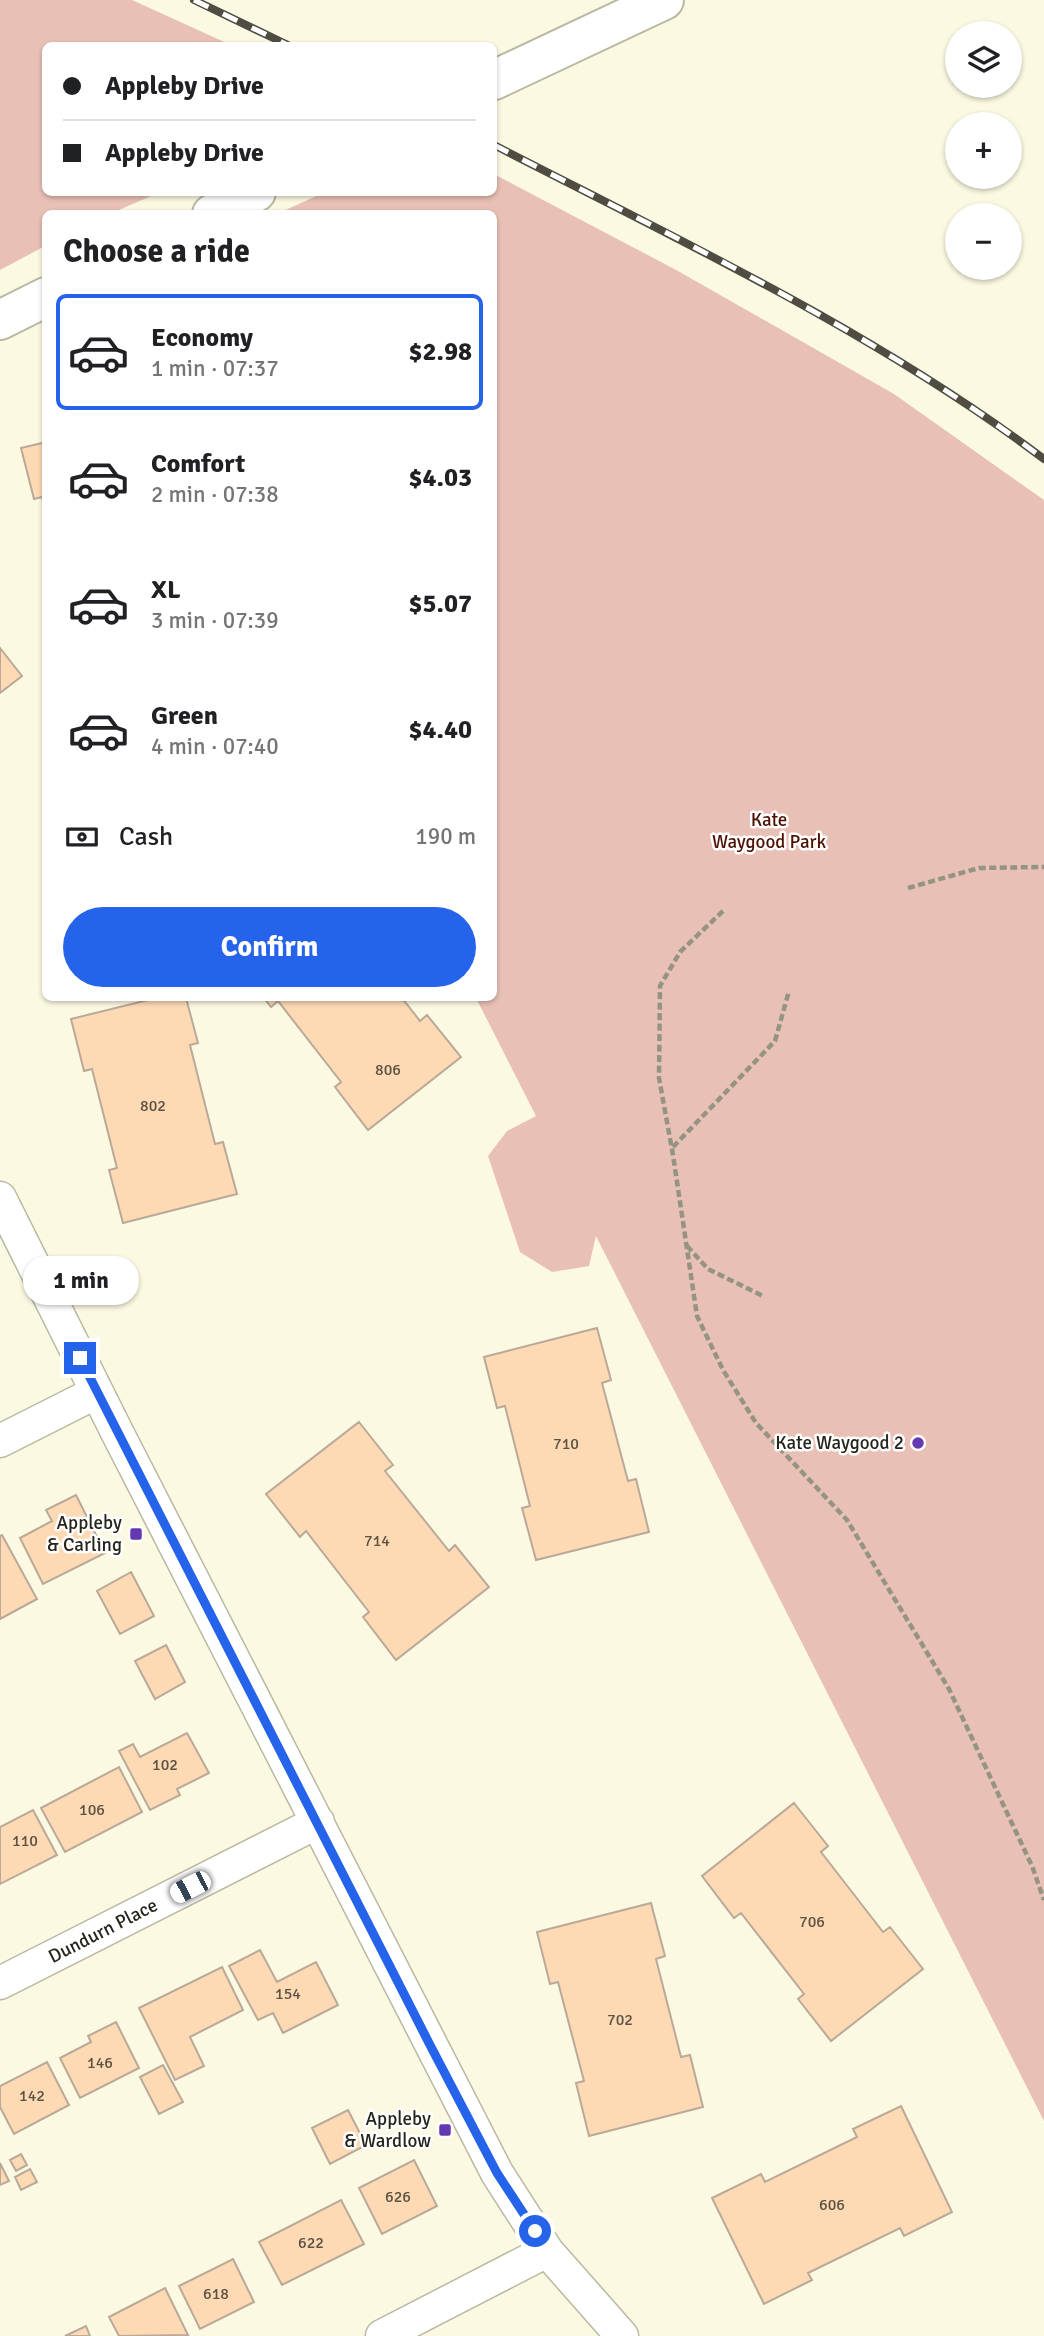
<!DOCTYPE html>
<meta charset="utf-8">
<style>
:root{--surface:#fff;--page:#f6f6f6;--text:#202124;--muted:#757577;--line:#e0e0e0;--accent:#2563eb}
body{margin:0;font-family:Signika,sans-serif;background:var(--page);color:var(--text);height:100vh;display:flex;flex-direction:column;font-size:26px;white-space:nowrap}
*{box-sizing:border-box;margin:0}
p{font-size:23px;color:var(--muted)}
.icon{flex:none;width:38px;height:38px;fill:none;stroke:currentColor;stroke-width:2;stroke-linecap:round;stroke-linejoin:round}
.map{position:relative;flex:1;overflow:hidden}
.details{position:absolute;left:42px;top:210px;width:455px;height:791px;display:flex;flex-direction:column;background:var(--surface);border-radius:10px;box-shadow:0 2px 5px #0004}
.details>*{flex:none}
.guide{position:absolute;left:42px;top:42px;width:455px;height:154px;border-radius:10px;box-shadow:0 2px 5px #0004;display:grid;align-content:center;height:154px;padding:0 21px;background:var(--surface)}
.fabs{position:absolute;left:945px;top:21px;display:grid;gap:14px}
.fabs a{display:grid;place-items:center;width:77px;height:77px;border-radius:50%;background:var(--surface);box-shadow:0 2px 5px #0004;font-size:35px}
.end{position:absolute;width:32px;height:32px;margin:-16px;border:9px solid #2563eb;background:#fff;box-shadow:0 0 0 4px #fff}
.from{border-radius:50%}
.bubble{position:absolute;height:49px;border-radius:24px;background:var(--surface);box-shadow:0 2px 5px #0004;font-size:23px;font-weight:700;line-height:49px;text-align:center}
.car{position:absolute;width:21px;height:42px;margin:-21px -10px;border-radius:9px;box-shadow:0 0 5px 2px #0007;background:linear-gradient(#fff 24%,#345 0 40%,#fff 0 76%,#345 0 86%,#fff 0)}
.guide b{display:flex;align-items:center;gap:24px;height:66px;font-size:26px}
.guide b+b{border-top:2px solid var(--line)}
.guide i{width:18px;height:18px;background:var(--text)}
ul{padding:0;list-style:none}
li{display:flex;align-items:center;gap:21px;height:116px;margin:0 14px 10px;padding:0 7px;border:4px solid transparent;border-radius:10px}
li div{flex:1}
li b{display:block;font-size:26px}
li em{font-style:normal;font-weight:700}
li.active{border-color:var(--accent)}
li>.icon{width:63px;height:63px;stroke-width:1.5}
h2{padding:0 21px;font-size:32px;line-height:84px}
.pay{display:flex;align-items:center;gap:18px;height:77px;padding:0 21px;font-size:26px}
.pay p{margin-inline-start:auto}
.action{display:flex;gap:14px;margin-top:auto;padding:14px 21px}
.action a{flex:1;height:80px;border-radius:42px;background:var(--accent);color:#fff;font-size:28px;font-weight:700;line-height:80px;text-align:center}
.map>svg:first-child{display:block}
.green{fill:#e8c0b6}
.building{fill:#fdd9b4;stroke:#baa998;stroke-width:2}
.lines{fill:none;stroke-linecap:round;stroke-linejoin:round}
.street-casing{stroke:#bbb8a2;stroke-width:35}
.secondary-casing{stroke:#bbb8a2;stroke-width:42}
.path{stroke:#959382;stroke-width:4.5;stroke-dasharray:7 3.5;stroke-linecap:butt}
.street{stroke:#fff;stroke-width:32}
.secondary{stroke:#fff;stroke-width:38}
.rail-casing{stroke:#4f4d42;stroke-width:8}
.rail{stroke:#fff;stroke-width:5;stroke-dasharray:16;stroke-linecap:butt}
.route{stroke:#2563eb;stroke-width:9}
.poi-dot{fill:#6338b0;stroke:#fff;stroke-width:2.5}
.labels{text-anchor:middle;dominant-baseline:central;stroke-width:5;stroke-linejoin:round;paint-order:stroke}
.number-label{font-size:16px;fill:#5c5242}
.park-label{font-size:19px;fill:#4e1104;stroke:#fff}
.poi-label{font-size:19px;fill:#26251c;stroke:#fff;text-anchor:end}
.street-label{font-size:19px;fill:#26251c;stroke:#fff}
</style>
<div class="map">
<svg width="1044" height="2336" viewBox="0 0 1044 2336">
<rect width="100%" height="100%" fill="#fcf9e2"/>
<path class="green" d="M 0,0 L 132,0 L 231,45 L 46,46 L 46,192 L 158,193 L 112,213 L 46,214 L 45,246 L 0,270 Z
M 494,174 L 678,271 L 894,394 L 1044,500 L 1044,2121 L 596,1236 L 589,1266 L 552,1272 L 520,1252 L 488,1156 L 507,1131 L 536,1116 L 476,998 L 494,998 L 494,214 L 279,213 L 323,193 L 494,192 Z"/>
<path class="building" d="M 46,442 L 46,510 L 42,497 L 34,499 L 21,448 Z
M 0,648 L 22,676 L 0,693 Z
M 156,998 L 186,998 L 198,1043 L 190,1045 L 215,1144 L 223,1142 L 237,1194 L 123,1223 L 109,1170 L 117,1168 L 92,1069 L 84,1071 L 71,1019 Z
M 264,998 L 402,998 L 420,1021 L 427,1015 L 461,1057 L 368,1130 L 335,1087 L 341,1082 L 278,1001 L 271,1007 Z
M 597,1328 L 611,1380 L 602,1383 L 628,1481 L 636,1479 L 649,1532 L 536,1560 L 522,1508 L 530,1506 L 505,1406 L 497,1408 L 484,1357 Z
M 359,1422 L 393,1465 L 385,1471 L 449,1551 L 455,1545 L 489,1587 L 396,1660 L 363,1617 L 369,1612 L 306,1531 L 300,1537 L 266,1494 Z
M 76,1495 L 105,1553 L 43,1584 L 20,1538 L 52,1521 L 46,1510 Z
M 2,1535 L 37,1599 L 0,1619 L 0,1536 Z
M 131,1572 L 154,1616 L 120,1634 L 97,1591 Z
M 166,1645 L 185,1682 L 155,1699 L 135,1661 Z
M 187,1733 L 209,1773 L 177,1789 L 180,1795 L 150,1810 L 119,1751 L 133,1744 L 140,1757 Z
M 119,1767 L 142,1812 L 65,1852 L 41,1808 Z
M 794,1803 L 828,1846 L 821,1852 L 883,1932 L 890,1927 L 923,1969 L 831,2041 L 798,1999 L 804,1994 L 741,1913 L 734,1918 L 702,1876 Z
M 33,1810 L 57,1855 L 0,1884 L 0,1827 Z
M 651,1903 L 665,1956 L 656,1959 L 681,2057 L 690,2055 L 703,2107 L 589,2136 L 576,2083 L 584,2081 L 558,1982 L 550,1984 L 537,1932 Z
M 260,1950 L 277,1982 L 316,1962 L 338,2005 L 283,2033 L 273,2013 L 258,2020 L 229,1966 Z
M 222,1967 L 243,2010 L 190,2037 L 204,2066 L 175,2080 L 139,2008 Z
M 116,2022 L 139,2068 L 80,2098 L 60,2058 L 91,2042 L 88,2036 Z
M 47,2062 L 69,2105 L 14,2134 L 0,2107 L 0,2086 Z
M 163,2065 L 183,2102 L 159,2114 L 140,2077 Z
M 901,2106 L 952,2212 L 904,2236 L 900,2228 L 808,2273 L 812,2280 L 764,2304 L 712,2198 L 761,2174 L 765,2182 L 857,2137 L 853,2129 Z
M 348,2110 L 366,2145 L 330,2164 L 312,2128 Z
M 21,2154 L 27,2165 L 16,2171 L 10,2160 Z
M 414,2160 L 437,2206 L 382,2234 L 359,2188 Z
M 0,2163 L 9,2181 L 0,2185 Z
M 30,2169 L 37,2182 L 21,2190 L 15,2177 Z
M 341,2200 L 364,2244 L 282,2285 L 259,2242 Z
M 233,2259 L 254,2302 L 200,2329 L 179,2286 Z
M 165,2288 L 188,2335 L 119,2336 L 109,2317 Z
M 86,2326 L 90,2336 L 65,2336 Z"/>
<g class="lines">
<defs>
<path id="street" d="M 0,1198 L 119,1436 L 497,2173 L 547,2251 L 622,2336
M 0,1441 L 97,1392
M 0,1983 L 318,1822
M 382,2336 L 547,2251"/>
<path id="secondary" d="M 494,80 L 664,0
M 212,214 L 256,192
M 0,320 L 46,297"/>
</defs>
<use href="#street" class="street-casing"/>
<use href="#secondary" class="secondary-casing"/>
<path class="path" d="M 908,888 L 979,868 L 1044,867
M 723,911 L 680,952 L 660,986 L 659,1078 L 673,1155 L 697,1316 L 723,1370 L 756,1423 L 847,1520 L 949,1689 L 1032,1866 L 1044,1900
M 673,1147 L 775,1041 L 789,991
M 687,1246 L 708,1269 L 765,1297"/>
<use href="#street" class="street"/>
<use href="#secondary" class="secondary"/>
<defs>
<path id="rail" d="M 194,0 L 290,46
M 494,145 C 681,241 875,332 1044,459"/>
</defs>
<use href="#rail" class="rail-casing"/>
<use href="#rail" class="rail"/>
</g>
<g class="lines">
<path class="route" d="M 80,1358 L 430,2045 L 497,2173 L 535,2231"/>
</g>
<g class="poi-dot">
<circle cx="918" cy="1443" r="7"/>
<rect x="129" y="1527" width="14" height="14" rx="3.5"/>
<rect x="438" y="2123" width="14" height="14" rx="3.5"/>
</g>
<g class="labels">
<g class="number-label">
<text x="388" y="1070">806</text>
<text x="153" y="1106">802</text>
<text x="566" y="1444">710</text>
<text x="377" y="1541">714</text>
<text x="165" y="1765">102</text>
<text x="92" y="1810">106</text>
<text x="25" y="1841">110</text>
<text x="812" y="1922">706</text>
<text x="288" y="1994">154</text>
<text x="620" y="2020">702</text>
<text x="100" y="2063">146</text>
<text x="32" y="2096">142</text>
<text x="398" y="2197">626</text>
<text x="832" y="2205">606</text>
<text x="311" y="2243">622</text>
<text x="216" y="2294">618</text>
</g>
<g class="park-label">
<text x="769" y="820">Kate<tspan x="769" dy="22">Waygood Park</tspan></text>
</g>
<g class="poi-label">
<text x="904" y="1443">Kate Waygood 2</text>
<text x="122" y="1523">Appleby<tspan x="122" dy="22">&amp; Carling</tspan></text>
<text x="431" y="2119">Appleby<tspan x="431" dy="22">&amp; Wardlow</tspan></text>
</g>
<g class="street-label">
<text transform="translate(103 1931) rotate(-27)">Dundurn Place</text>
</g>
</g>
</svg>
<div class="fabs">
<a><svg class="icon" aria-label="layers" viewBox="0 0 24 24"><path d="M12 4l9 5-9 5-9-5zM3 14l9 5 9-5"/></svg></a>
<a>+</a>
<a>−</a>
</div>
<i class="end from" style="left:535px;top:2231px"></i>
<i class="end" style="left:80px;top:1358px"></i>
<div class="bubble" style="left:23px;top:1256px;width:116px">1 min</div>
<i class="car" style="left:190px;top:1887px;rotate:243deg"></i>
<div class="guide">
<b><i class="from"></i>Appleby Drive</b>
<b><i></i>Appleby Drive</b>
</div>
<section class="details">
<h2>Choose a ride</h2>
<ul>
<li class="active"><svg class="icon" aria-label="car" viewBox="0 0 24 24"><path d="M5 17H2v-5l4-1 3-4h7l3 4 3 1v5h-3M9 17h6M6 11h13"/><circle cx="7" cy="17" r="2"/><circle cx="17" cy="17" r="2"/></svg><div><b>Economy</b><p>1 min · 07:37</p></div><em>$2.98</em></li>
<li><svg class="icon" aria-label="car" viewBox="0 0 24 24"><path d="M5 17H2v-5l4-1 3-4h7l3 4 3 1v5h-3M9 17h6M6 11h13"/><circle cx="7" cy="17" r="2"/><circle cx="17" cy="17" r="2"/></svg><div><b>Comfort</b><p>2 min · 07:38</p></div><em>$4.03</em></li>
<li><svg class="icon" aria-label="car" viewBox="0 0 24 24"><path d="M5 17H2v-5l4-1 3-4h7l3 4 3 1v5h-3M9 17h6M6 11h13"/><circle cx="7" cy="17" r="2"/><circle cx="17" cy="17" r="2"/></svg><div><b>XL</b><p>3 min · 07:39</p></div><em>$5.07</em></li>
<li><svg class="icon" aria-label="car" viewBox="0 0 24 24"><path d="M5 17H2v-5l4-1 3-4h7l3 4 3 1v5h-3M9 17h6M6 11h13"/><circle cx="7" cy="17" r="2"/><circle cx="17" cy="17" r="2"/></svg><div><b>Green</b><p>4 min · 07:40</p></div><em>$4.40</em></li>
</ul>
<div class="pay"><svg class="icon" aria-label="cash" viewBox="0 0 24 24"><path d="M3 7h18v10H3z"/><circle cx="12" cy="12" r="2"/></svg>Cash<p>190 m</p></div>
<div class="action"><a>Confirm</a></div>
</section>
</div>
